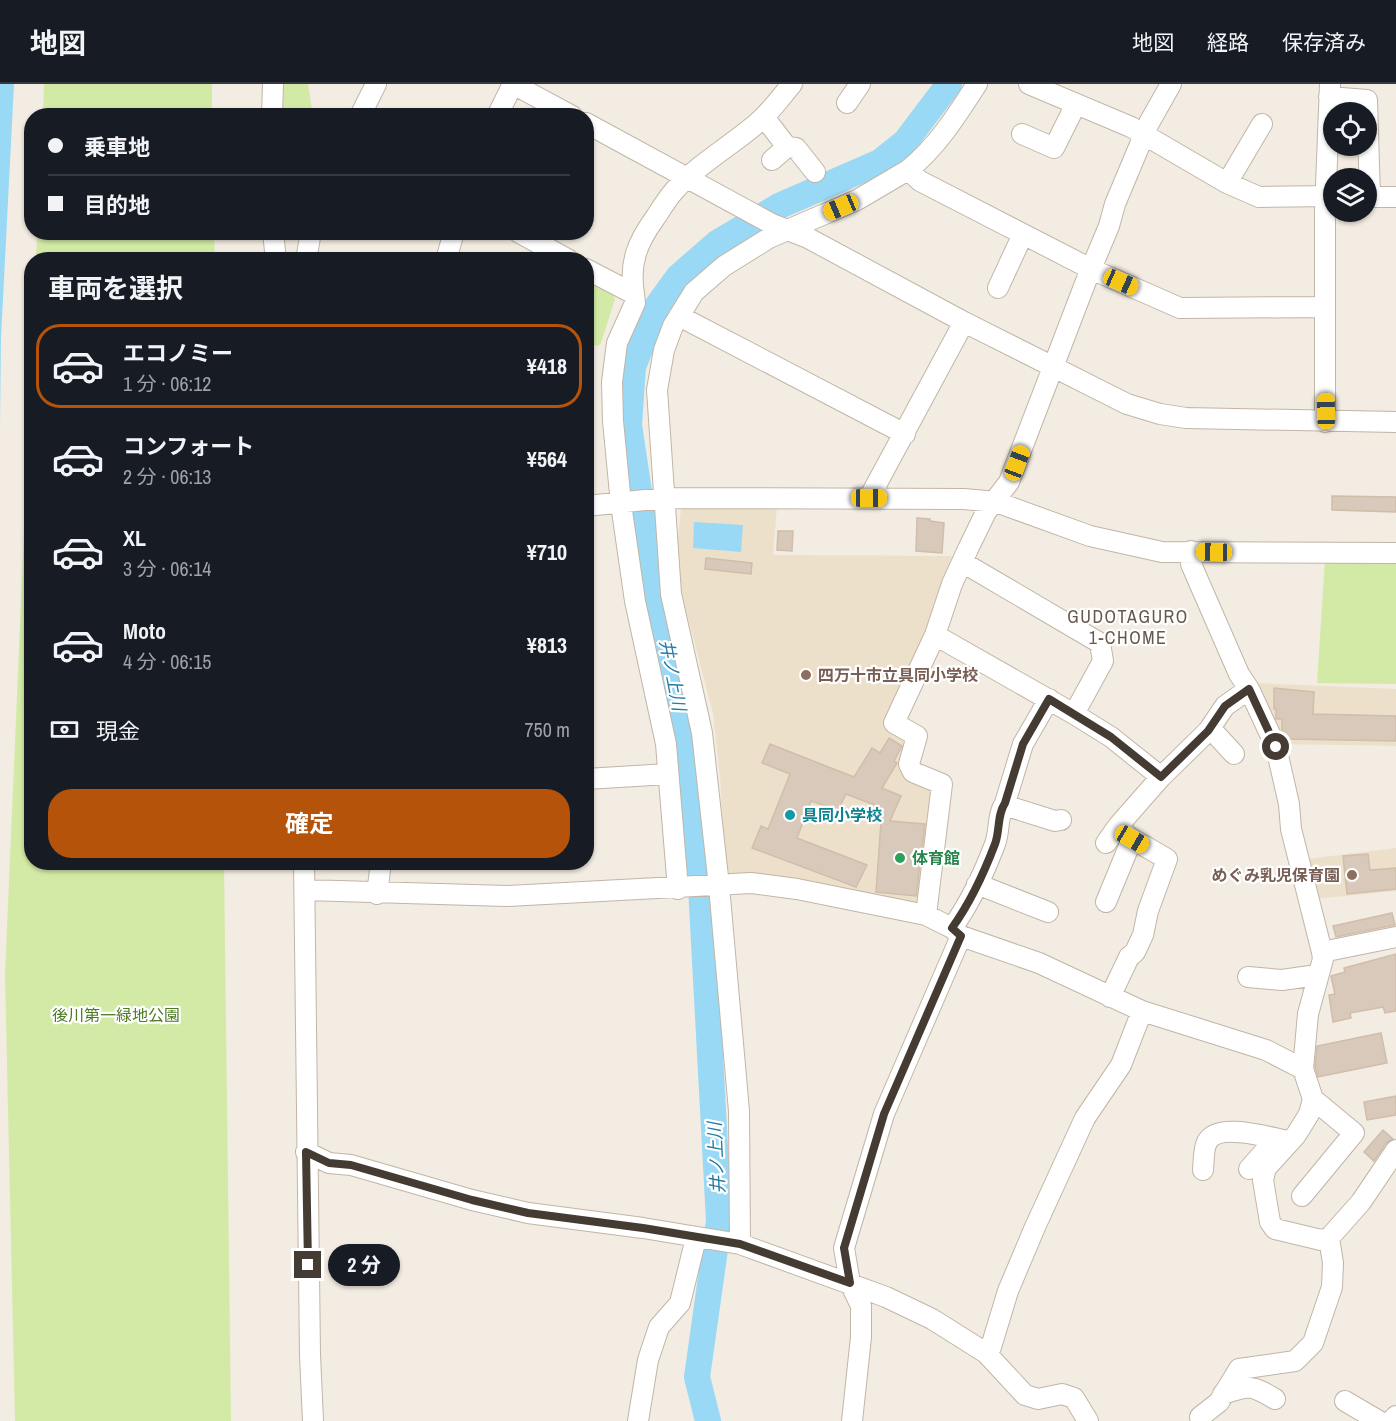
<!DOCTYPE html>
<html lang="ja">
<meta charset="utf-8">
<style>
:root{--surface:#171b24;--page:#242831;--text:#f1f3f6;--muted:#9ea1a6;--line:#363941;--accent:#b45309}
body{margin:0;font-family:"Archivo Narrow","Noto Sans JP",sans-serif;background:var(--page);color:var(--text);height:100vh;display:flex;flex-direction:column;font-size:22px;white-space:nowrap}
*{box-sizing:border-box;margin:0}
p{font-size:20px;color:var(--muted)}
.icon{flex:none;width:33px;height:33px;fill:none;stroke:currentColor;stroke-width:2;stroke-linecap:round;stroke-linejoin:round}
.map{position:relative;flex:1;overflow:hidden}
.drawer{position:absolute;left:24px;top:168px;width:570px;height:618px;display:flex;flex-direction:column;background:var(--surface);border-radius:24px;box-shadow:0 2px 4px #0004}
.drawer>*{flex:none}
.top-card{position:absolute;left:24px;top:24px;width:570px;height:132px;border-radius:24px;box-shadow:0 2px 4px #0004;display:grid;align-content:center;height:132px;padding:0 24px;background:var(--surface)}
.fabs{position:absolute;left:1323px;top:18px;display:grid;gap:12px}
.fabs a{display:grid;place-items:center;width:54px;height:54px;border-radius:50%;background:var(--surface);box-shadow:0 2px 4px #0004;font-size:30px}
.end{position:absolute;width:27px;height:27px;margin:-14px;border:8px solid #443b32;background:#fff;box-shadow:0 0 0 3px #fff}
.from{border-radius:50%}
.bubble{position:absolute;height:42px;border-radius:21px;background:var(--surface);box-shadow:0 2px 4px #0004;font-size:20px;font-weight:700;line-height:42px;text-align:center}
.car{position:absolute;width:18px;height:36px;margin:-18px -9px;border-radius:8px;box-shadow:0 0 4px 2px #0007;background:linear-gradient(#f5c518 24%,#345 0 40%,#f5c518 0 76%,#345 0 86%,#f5c518 0)}
.top-card b{display:flex;align-items:center;gap:21px;height:57px;font-size:22px}
.top-card b+b{border-top:2px solid var(--line)}
.top-card i{width:15px;height:15px;background:var(--text)}
ul{padding:0;list-style:none}
li{display:flex;align-items:center;gap:18px;height:84px;margin:0 12px 9px;padding:0 12px;border:3px solid transparent;border-radius:24px}
li div{flex:1}
li b{display:block;font-size:22px}
li em{font-style:normal;font-weight:700}
li.on{border-color:var(--accent)}
li>.icon{width:54px;height:54px;stroke-width:1.5}
h2{padding:0 24px;font-size:27px;line-height:72px}
.pay{display:flex;align-items:center;gap:15px;height:66px;padding:0 24px;font-size:22px}
.pay p{margin-inline-start:auto}
.cta{display:flex;gap:12px;margin-top:auto;padding:12px 24px}
.cta a{flex:1;height:69px;border-radius:24px;background:var(--accent);color:#fff;font-size:24px;font-weight:700;line-height:69px;text-align:center}
header{display:flex;align-items:center;gap:36px;box-sizing:border-box;height:84px;padding:0 30px;background:var(--surface);border-bottom:2px solid var(--line)}
header strong{font-size:28px}
nav{display:flex;gap:33px;margin-inline-start:auto;font-size:21px}
.map>svg:first-child{display:block}
.education{fill:#ede0cb}
.green{fill:#d3eaa7}
.water{fill:#99d9f5}
.lines{fill:none;stroke-linecap:round;stroke-linejoin:round}
.river{stroke:#99d9f5;stroke-width:26}
.building{fill:#d8c9ba;stroke:#d0bdaa;stroke-width:1.5}
.minor-casing{stroke:#c1b5a7;stroke-width:22}
.minor{stroke:#fff;stroke-width:20}
.route{stroke:#443b32;stroke-width:8}
.education-dot{fill:#8d6e63;stroke:#fff;stroke-width:2}
.culture-dot{fill:#0f9aa8;stroke:#fff;stroke-width:2}
.leisure-dot{fill:#2e9e5b;stroke:#fff;stroke-width:2}
.labels{text-anchor:middle;dominant-baseline:central;stroke-width:4.5;stroke-linejoin:round;paint-order:stroke}
.education-label{font-size:16px;font-weight:bold;fill:#785e54;stroke:#fff;text-anchor:start}
.culture-label{font-size:16px;font-weight:bold;fill:#0d838f;stroke:#fff;text-anchor:start}
.leisure-label{font-size:16px;font-weight:bold;fill:#27864d;stroke:#fff;text-anchor:start}
.park-label{font-size:16px;fill:#4c7922;stroke:#fff}
.neighbourhood-label{font-size:18px;letter-spacing:1.5px;fill:#685849;stroke:#fff}
.water-label{font-size:18px;font-style:italic;fill:#237ca6;stroke:#fff}
</style>
<header>
<strong>地図</strong>
<nav><a>地図</a><a>経路</a><a>保存済み</a></nav>
</header>
<div class="map">
<svg width="1396" height="1337" viewBox="0 0 1396 1337">
<rect width="100%" height="100%" fill="#f3ece2"/>
<path class="education" d="M 777,423 L 773,471 L 952,472 L 927,552 L 886,645 L 909,659 L 899,683 L 906,694 L 924,701 L 935,709 L 921,823 L 725,793 L 720,693 L 713,629 L 679,500 L 677,466 L 681,424 Z
M 1251,599 L 1396,605 L 1396,662 L 1282,660 Z
M 1396,764 L 1396,807 L 1314,815 L 1306,775 Z"/>
<path class="green" d="M 44,0 L 212,0 L 212,31 L 43,31 Z
M 283,0 L 308,0 L 313,31 L 280,32 Z
M 37,149 L 214,149 L 215,175 L 36,175 Z
M 586,193 L 611,206 L 615,215 L 601,259 L 598,262 L 587,259 Z
M 31,283 L 32,778 L 224,779 L 231,1337 L 15,1337 L 5,891 Z
M 1325,476 L 1396,476 L 1396,600 L 1317,599 Z"/>
<path class="water" d="M 0,0 L 14,0 L 1,254 L 0,343 Z
M 694,438 L 743,441 L 741,468 L 693,464 Z"/>
<g class="lines">
<path class="river" d="M 708,1337 L 697,1293 L 719,1137 L 700,784 L 686,654 L 646,454 L 629,341 L 633,283 L 657,222 L 678,193 L 717,159 L 779,122 L 880,78 L 905,58 L 949,0"/>
</g>
<path class="building" d="M 1332,412 L 1396,413 L 1396,428 L 1332,426 Z
M 917,434 L 930,435 L 930,437 L 944,439 L 942,469 L 916,467 Z
M 778,447 L 793,447 L 792,467 L 777,466 Z
M 706,474 L 752,479 L 751,490 L 705,485 Z
M 1274,604 L 1314,608 L 1313,630 L 1396,632 L 1396,657 L 1286,655 L 1282,648 L 1282,635 L 1276,635 L 1276,625 L 1274,625 Z
M 889,654 L 902,662 L 894,677 L 897,679 L 882,704 L 901,712 L 890,737 L 925,740 L 916,812 L 876,808 L 882,724 L 846,710 L 838,726 L 811,717 L 797,754 L 867,781 L 856,803 L 752,764 L 761,742 L 768,745 L 790,690 L 762,679 L 770,660 L 854,693 L 872,664 L 880,669 Z
M 1368,770 L 1370,786 L 1396,784 L 1396,805 L 1347,810 L 1343,772 Z
M 1392,829 L 1395,841 L 1336,853 L 1333,842 Z
M 1396,870 L 1396,927 L 1385,929 L 1383,923 L 1350,929 L 1351,934 L 1333,938 L 1329,911 L 1335,910 L 1331,892 L 1345,888 L 1344,884 Z
M 1381,949 L 1387,979 L 1318,993 L 1315,983 L 1317,962 Z
M 1396,1012 L 1396,1031 L 1367,1036 L 1364,1018 Z
M 1383,1046 L 1393,1055 L 1386,1059 L 1374,1077 L 1364,1068 Z"/>
<g class="lines">
<defs>
<path id="minor" d="M 513,0 L 572,32
M 977,0 C 957,31 937,63 908,86 L 920,97 L 1091,185 L 1180,224 L 1324,223
M 1029,0 L 1131,43 L 1227,99 L 1259,113 L 1334,112
M 1329,13 L 1367,16 L 1370,113
M 847,19 L 860,0
M 272,32 L 273,0
M 360,32 L 376,0
M 497,32 L 513,0
M 764,33 L 787,63 L 796,64 L 815,88
M 586,39 L 772,140 L 808,154 L 964,238 L 1127,320 L 1160,330 L 1186,334 L 1396,338
M 1022,50 L 1054,64 L 1076,20
M 772,76 L 787,63
M 1227,99 L 1262,40
M 1366,113 L 1396,113
M 273,148 L 276,176
M 518,148 L 569,176
M 306,176 L 311,148
M 446,176 L 454,148
M 586,185 L 634,210 L 635,219 L 617,259 L 612,298 L 613,337 L 621,420 L 635,517 L 666,660 L 678,805
M 998,204 L 1023,150
M 634,210 C 629,179 637,159 655,134 C 661,125 667,115 674,107 C 697,81 729,63 755,41 C 770,29 780,14 792,0
M 679,232 L 905,350
M 1325,338 L 1325,127 L 1330,0
M 869,414 L 964,238
M 586,422 L 665,414 L 964,415 L 996,418 L 1090,452 L 1162,468 L 1396,469
M 962,478 L 1100,559 L 1103,577 L 1074,630
M 935,551 L 1074,630 L 1111,653 L 1161,693
M 1049,615 L 1023,660 L 1005,719 C 997,731 1000,747 995,760 C 984,789 970,819 952,844 L 961,852 L 1039,879 L 1142,927 L 1266,966 L 1303,985 L 1308,930 L 1323,875 L 1322,868 L 1291,745 L 1289,720 L 1276,663 L 1249,605 L 1239,590 L 1191,480 L 1191,467
M 1210,644 L 1234,670
M 586,695 L 668,690
M 1004,721 L 1055,737 L 1061,736
M 1106,759 L 1118,742
M 304,778 L 310,1271 L 313,1337
M 977,800 L 1048,828
M 305,806 L 506,812 L 751,799 L 797,805 L 926,831 L 952,844
M 377,810 L 381,778
M 1106,818 L 1132,755
M 926,831 L 942,700 L 913,688 L 909,680 L 917,652 L 894,639 L 935,551 L 952,500 L 968,465 L 986,428 L 1009,398 L 1086,197 L 1109,142 L 1115,120 L 1149,39 L 1171,0
M 1322,868 L 1396,853
M 1248,893 L 1282,896 L 1317,891
M 1110,913 L 1129,873 L 1135,868 L 1143,851 L 1148,827 L 1167,775 L 1129,753 L 1118,742 L 1161,693 L 1208,647 L 1225,622 L 1249,605
M 1303,985 L 1313,1015 L 1309,1030 L 1296,1051 L 1266,1084 L 1263,1096 L 1270,1138 L 1275,1145 L 1321,1156 L 1329,1154 L 1361,1118 L 1396,1066
M 306,1068 L 329,1079 L 351,1081 L 472,1116 L 528,1129 L 643,1144 L 740,1160 L 886,1213 L 932,1235 L 986,1269 L 1025,1311 L 1038,1315 L 1062,1310 L 1074,1314 L 1088,1337
M 1249,1085 L 1265,1067 L 1272,1063
M 1203,1086 C 1204,1078 1203,1066 1207,1058 C 1218,1037 1270,1054 1288,1057
M 1302,1112 L 1354,1049 L 1313,1015
M 740,1160 L 739,1027 L 719,802 L 702,649 L 671,510 L 657,306 L 664,266 L 673,242 L 694,208 L 724,182 L 769,154 L 857,116 L 908,86
M 986,1269 L 991,1263 L 1008,1207 L 1035,1143 L 1085,1034 L 1121,981 L 1142,927
M 1223,1310 C 1249,1301 1252,1301 1275,1315
M 1345,1317 L 1379,1337
M 1200,1333 L 1219,1318 L 1239,1285 L 1295,1277 L 1313,1259 L 1332,1203 L 1333,1179 L 1329,1154
M 638,1337 L 648,1276 L 659,1243 L 680,1219 L 696,1154
M 852,1337 L 861,1253 L 861,1222 L 850,1199 L 844,1164 L 884,1030 L 961,852
M 1391,1337 L 1396,1332"/>
</defs>
<use href="#minor" class="minor-casing"/>
<use href="#minor" class="minor"/>
</g>
<g class="lines">
<path class="route" d="M 308,1181 L 306,1068 L 329,1079 L 351,1081 L 472,1116 L 528,1129 L 643,1144 L 740,1160 L 850,1199 L 844,1164 L 884,1030 L 961,852 L 952,844 C 970,819 984,789 995,760 C 1000,747 997,731 1005,719 L 1023,660 L 1049,615 L 1111,653 L 1161,693 L 1208,647 L 1225,622 L 1249,605 L 1276,663"/>
</g>
<g class="education-dot">
<circle cx="806" cy="591" r="6"/>
<circle cx="1352" cy="791" r="6"/>
</g>
<circle class="culture-dot" cx="790" cy="731" r="6"/>
<circle class="leisure-dot" cx="900" cy="774" r="6"/>
<g class="labels">
<g class="education-label">
<text x="818" y="591">四万十市立具同小学校</text>
<text x="1340" y="791" text-anchor="end">めぐみ乳児保育園</text>
</g>
<g class="culture-label">
<text x="802" y="731">具同小学校</text>
</g>
<g class="leisure-label">
<text x="912" y="774">体育館</text>
</g>
<g class="park-label">
<text x="116" y="931">後川第一緑地公園</text>
</g>
<g class="neighbourhood-label">
<text x="1128" y="532">GUDOTAGURO<tspan x="1128" dy="21">1-CHOME</tspan></text>
</g>
<g class="water-label">
<text transform="translate(673 591) rotate(79)">井ノ上川</text>
<text transform="translate(716 1074) rotate(-93)">井ノ上川</text>
</g>
</g>
</svg>
<div class="fabs">
<a><svg class="icon" aria-label="locate" viewBox="0 0 24 24"><circle cx="12" cy="12" r="6"/><path d="M12 2v4M12 18v4M2 12h4M18 12h4"/></svg></a>
<a><svg class="icon" aria-label="layers" viewBox="0 0 24 24"><path d="M12 4l9 5-9 5-9-5zM3 14l9 5 9-5"/></svg></a>
</div>
<i class="end from" style="left:1276px;top:663px"></i>
<i class="end" style="left:308px;top:1181px"></i>
<div class="bubble" style="left:328px;top:1160px;width:72px">2 分</div>
<i class="car" style="left:841px;top:123px;rotate:247deg"></i>
<i class="car" style="left:1121px;top:198px;rotate:114deg"></i>
<i class="car" style="left:1326px;top:327px;rotate:359deg"></i>
<i class="car" style="left:1017px;top:379px;rotate:21deg"></i>
<i class="car" style="left:869px;top:414px;rotate:90deg"></i>
<i class="car" style="left:1214px;top:468px;rotate:271deg"></i>
<i class="car" style="left:1132px;top:755px;rotate:120deg"></i>
<div class="top-card">
<b><i class="from"></i>乗車地</b>
<b><i></i>目的地</b>
</div>
<section class="drawer">
<h2>車両を選択</h2>
<ul>
<li class="on"><svg class="icon" aria-label="car" viewBox="0 0 24 24"><path d="M5 17H2v-5l4-1 3-4h7l3 4 3 1v5h-3M9 17h6M6 11h13"/><circle cx="7" cy="17" r="2"/><circle cx="17" cy="17" r="2"/></svg><div><b>エコノミー</b><p>1 分 · 06:12</p></div><em>¥418</em></li>
<li><svg class="icon" aria-label="car" viewBox="0 0 24 24"><path d="M5 17H2v-5l4-1 3-4h7l3 4 3 1v5h-3M9 17h6M6 11h13"/><circle cx="7" cy="17" r="2"/><circle cx="17" cy="17" r="2"/></svg><div><b>コンフォート</b><p>2 分 · 06:13</p></div><em>¥564</em></li>
<li><svg class="icon" aria-label="car" viewBox="0 0 24 24"><path d="M5 17H2v-5l4-1 3-4h7l3 4 3 1v5h-3M9 17h6M6 11h13"/><circle cx="7" cy="17" r="2"/><circle cx="17" cy="17" r="2"/></svg><div><b>XL</b><p>3 分 · 06:14</p></div><em>¥710</em></li>
<li><svg class="icon" aria-label="car" viewBox="0 0 24 24"><path d="M5 17H2v-5l4-1 3-4h7l3 4 3 1v5h-3M9 17h6M6 11h13"/><circle cx="7" cy="17" r="2"/><circle cx="17" cy="17" r="2"/></svg><div><b>Moto</b><p>4 分 · 06:15</p></div><em>¥813</em></li>
</ul>
<div class="pay"><svg class="icon" aria-label="cash" viewBox="0 0 24 24"><path d="M3 7h18v10H3z"/><circle cx="12" cy="12" r="2"/></svg>現金<p>750 m</p></div>
<div class="cta"><a>確定</a></div>
</section>
</div>
